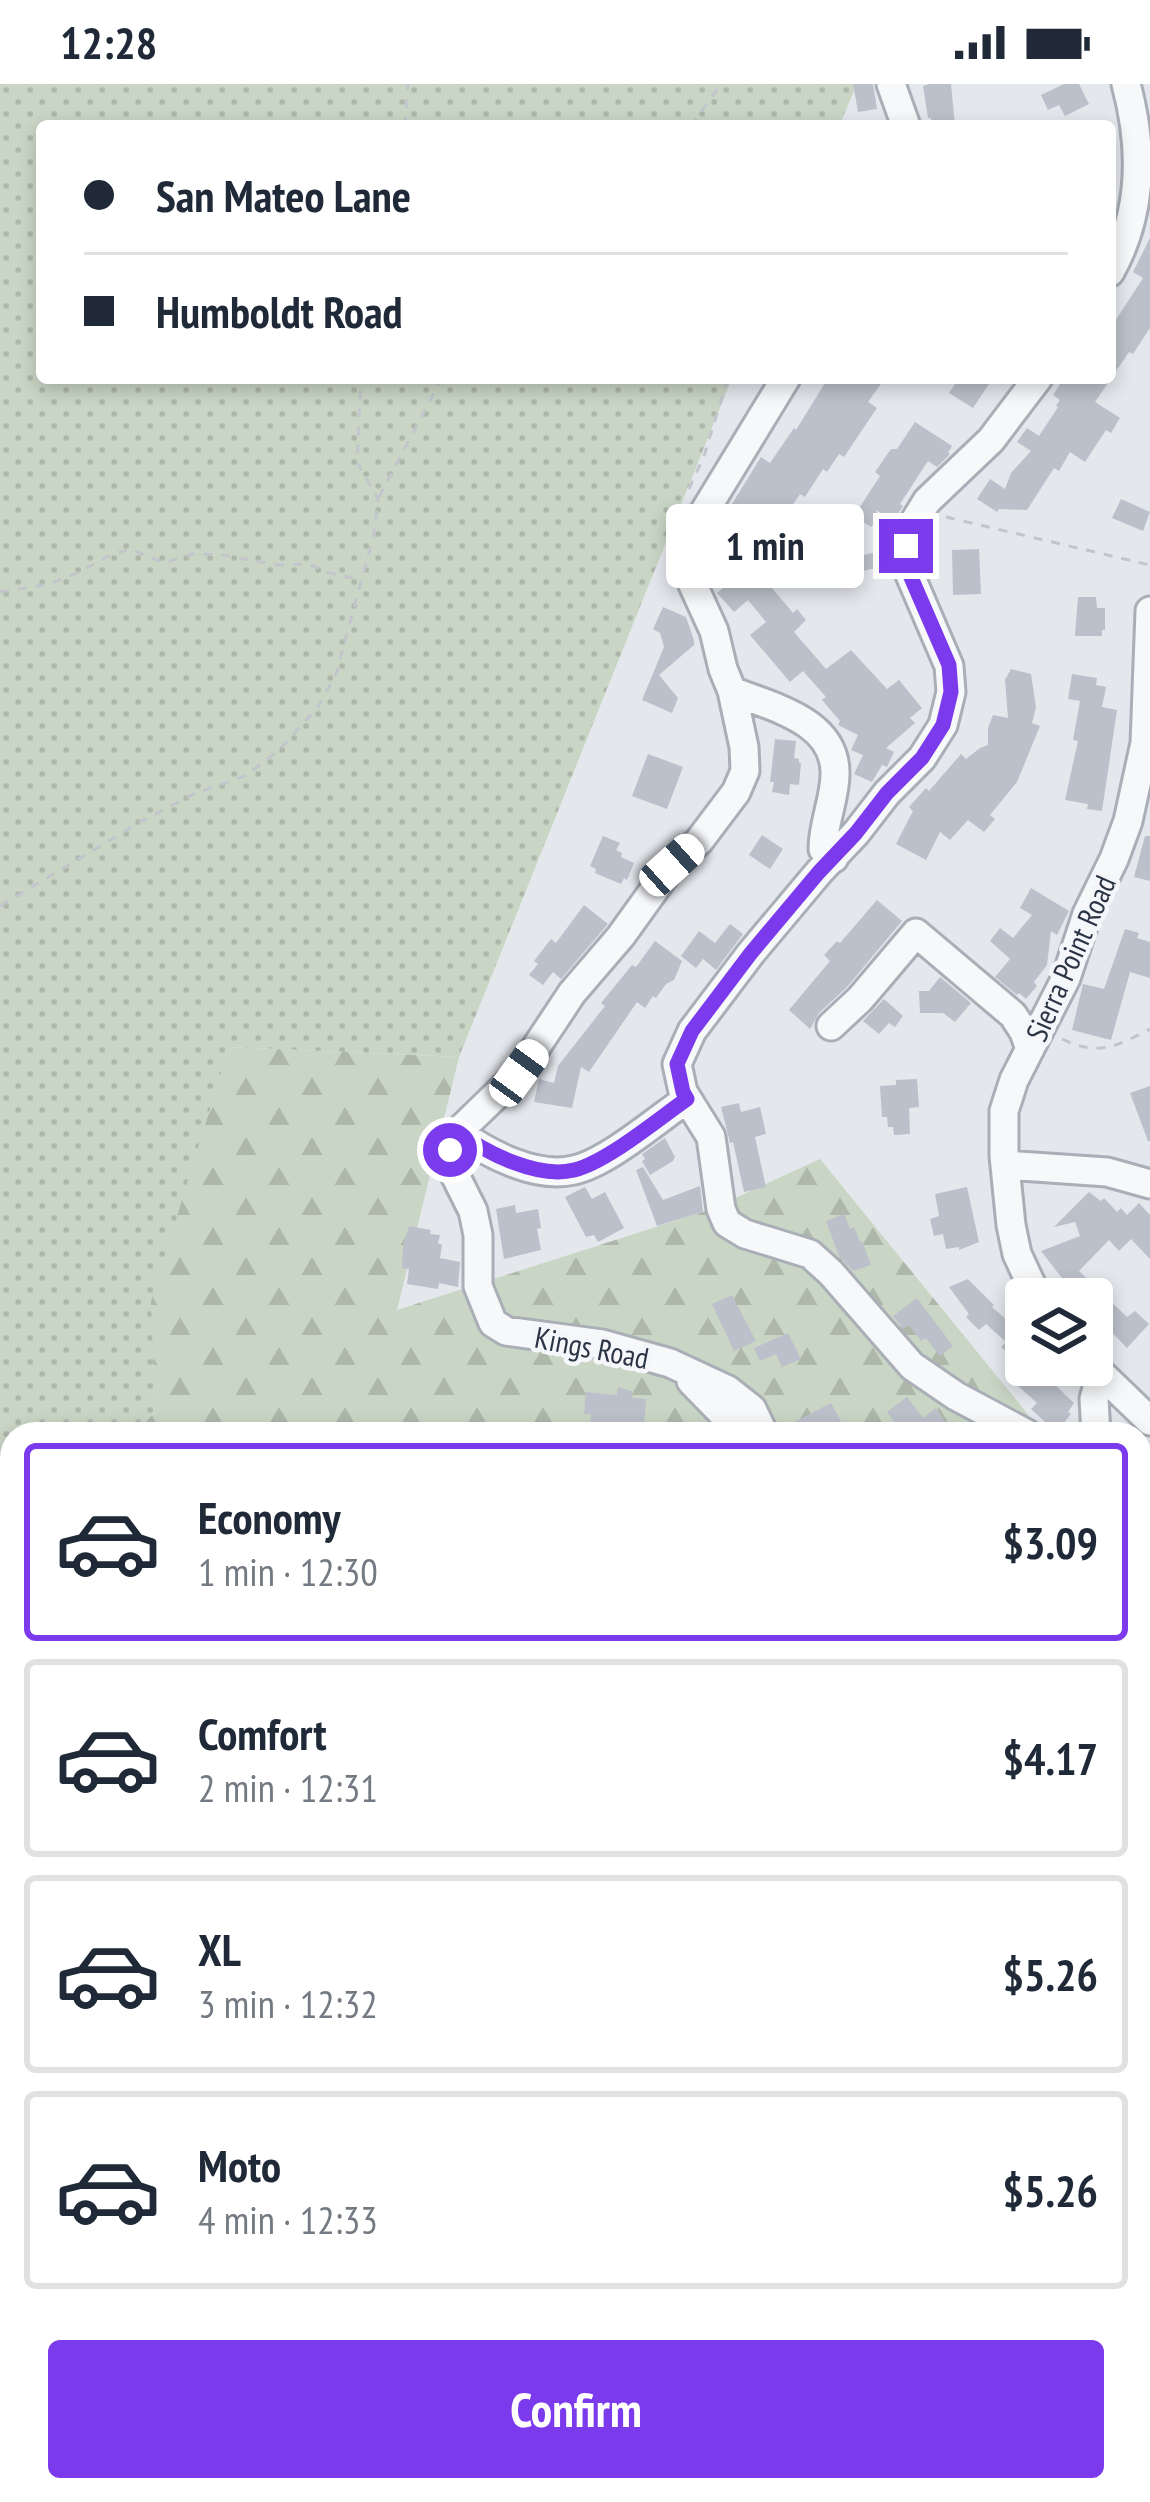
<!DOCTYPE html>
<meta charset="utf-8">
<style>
:root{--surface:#fff;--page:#f2f2f3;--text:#1f2937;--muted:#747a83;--line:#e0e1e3;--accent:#7c3aed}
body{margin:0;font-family:"PT Sans Narrow",sans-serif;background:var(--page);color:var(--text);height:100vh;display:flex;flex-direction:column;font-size:45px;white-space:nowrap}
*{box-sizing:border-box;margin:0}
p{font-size:39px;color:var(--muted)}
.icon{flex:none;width:66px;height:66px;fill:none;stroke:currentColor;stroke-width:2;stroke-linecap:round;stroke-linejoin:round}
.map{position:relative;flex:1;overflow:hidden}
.details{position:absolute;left:0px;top:1338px;width:1152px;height:1080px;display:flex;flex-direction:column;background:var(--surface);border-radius:36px 36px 0 0;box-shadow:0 6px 18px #0003}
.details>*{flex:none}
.hud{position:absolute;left:36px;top:36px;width:1080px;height:264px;border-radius:12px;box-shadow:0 6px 18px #0003;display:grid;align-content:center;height:264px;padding:0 48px;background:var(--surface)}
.tools{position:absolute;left:1005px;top:1194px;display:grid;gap:24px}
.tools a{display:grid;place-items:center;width:108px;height:108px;border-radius:12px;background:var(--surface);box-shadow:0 6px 18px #0003;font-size:60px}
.end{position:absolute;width:54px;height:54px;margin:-27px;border:15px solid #7c3aed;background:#fff;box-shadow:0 0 0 6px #fff}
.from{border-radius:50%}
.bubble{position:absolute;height:84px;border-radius:12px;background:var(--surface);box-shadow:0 6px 18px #0003;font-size:39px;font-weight:700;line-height:84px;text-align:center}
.car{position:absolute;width:36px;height:72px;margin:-36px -18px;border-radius:15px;box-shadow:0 0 9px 3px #0007;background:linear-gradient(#fff 24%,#345 0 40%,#fff 0 76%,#345 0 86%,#fff 0)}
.hud b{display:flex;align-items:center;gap:42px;height:114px;font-size:45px}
.hud b+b{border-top:3px solid var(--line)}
.hud i{width:30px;height:30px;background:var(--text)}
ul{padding:21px 0 0;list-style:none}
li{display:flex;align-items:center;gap:36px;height:198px;margin:0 24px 18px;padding:0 24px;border:6px solid var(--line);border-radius:12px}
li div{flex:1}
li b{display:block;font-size:45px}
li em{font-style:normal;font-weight:700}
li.current{border-color:var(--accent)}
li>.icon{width:108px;height:108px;stroke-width:1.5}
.button{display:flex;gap:24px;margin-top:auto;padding:24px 48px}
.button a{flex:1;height:138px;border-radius:12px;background:var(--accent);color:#fff;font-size:48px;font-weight:700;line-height:138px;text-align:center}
.status{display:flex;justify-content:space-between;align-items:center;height:84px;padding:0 60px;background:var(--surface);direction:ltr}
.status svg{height:33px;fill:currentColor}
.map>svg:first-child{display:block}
.grass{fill:url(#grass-dots)}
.forest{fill:url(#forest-firs)}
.building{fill:#bbc0ca}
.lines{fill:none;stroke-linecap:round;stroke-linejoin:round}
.minor-casing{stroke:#a9aeb7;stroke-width:33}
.path{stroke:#c2c5cb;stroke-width:3;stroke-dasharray:9 9;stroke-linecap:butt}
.minor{stroke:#f7f8fa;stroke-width:27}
.route{stroke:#7c3aed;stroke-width:15}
.labels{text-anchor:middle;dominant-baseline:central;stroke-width:9;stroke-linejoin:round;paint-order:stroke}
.street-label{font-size:30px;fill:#2b3445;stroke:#f4f6f9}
</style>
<div class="status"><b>12:28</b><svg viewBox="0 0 49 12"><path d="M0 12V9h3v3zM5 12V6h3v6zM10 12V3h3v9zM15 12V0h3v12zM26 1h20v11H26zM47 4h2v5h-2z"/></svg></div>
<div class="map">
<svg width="1150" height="2418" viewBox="0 0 1150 2418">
<defs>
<pattern id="grass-dots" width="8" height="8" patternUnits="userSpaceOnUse" patternTransform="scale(3)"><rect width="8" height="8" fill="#c9d6c5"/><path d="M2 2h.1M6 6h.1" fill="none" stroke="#adb8ab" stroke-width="1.8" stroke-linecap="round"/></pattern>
<pattern id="forest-firs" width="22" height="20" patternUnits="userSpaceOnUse" patternTransform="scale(3)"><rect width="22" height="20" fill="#c9d6c5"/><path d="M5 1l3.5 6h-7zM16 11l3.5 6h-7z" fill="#adb8ab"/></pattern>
</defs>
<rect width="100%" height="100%" fill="#e4e7ec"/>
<path class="grass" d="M 0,0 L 857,0 L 839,42 L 42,42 L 42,294 L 732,294 L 459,973 L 229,963 L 152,1216 L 155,1328 L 135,1350 L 12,1350 L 12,2406 L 135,2406 L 137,2418 L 0,2418 Z
M 1140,2264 L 1150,2273 L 1150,2418 L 597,2418 L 613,2406 L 1140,2406 Z"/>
<path class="forest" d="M 229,963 L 459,973 L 397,1226 L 709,1126 L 820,1075 L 1044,1350 L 135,1350 L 155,1328 L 151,1217 Z
M 1140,1833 L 1150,1840 L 1150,2273 L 1140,2264 Z
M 135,2406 L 298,2406 L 282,2418 L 137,2418 Z
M 320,2406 L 613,2406 L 597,2418 L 318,2418 Z"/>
<path class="building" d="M 853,0 L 873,0 L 877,25 L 858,28 Z
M 930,0 L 951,0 L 955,42 L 932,42 L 931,34 L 928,34 L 923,2 Z
M 1064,0 L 1079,0 L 1089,20 L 1065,32 L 1059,21 L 1048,26 L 1041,11 Z
M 1150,154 L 1150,244 L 1133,270 L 1129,268 L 1095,318 L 1120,334 L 1111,349 L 1106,346 L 1085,378 L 1070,368 L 1059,387 L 1054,384 L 1027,426 L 999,425 L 997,428 L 977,415 L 990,395 L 1005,405 L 1011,389 L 1031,367 L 1017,358 L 1027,344 L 1039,352 L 1058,323 L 1056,322 L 1060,316 L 1053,311 L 1064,294 L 1110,294 L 1110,245 L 1143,194 L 1133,188 Z
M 828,294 L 885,294 L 868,318 L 877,324 L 844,373 L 839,370 L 827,388 L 823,385 L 805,413 L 800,410 L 782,437 L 771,430 L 762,443 L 730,423 L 761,373 L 770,379 L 794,344 L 796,346 Z
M 959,294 L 993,294 L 973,324 L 949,309 Z
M 915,338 L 952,362 L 948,369 L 950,370 L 937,383 L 928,377 L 900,420 L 903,422 L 893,437 L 876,426 L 878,433 L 871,443 L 854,432 L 880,392 L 875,388 L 891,365 L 897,365 Z
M 1121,415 L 1150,428 L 1143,447 L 1112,434 Z
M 758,457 L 765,482 L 777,500 L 772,504 L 793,529 L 797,525 L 806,536 L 794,548 L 826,585 L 851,566 L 887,605 L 899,596 L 922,624 L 910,634 L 915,639 L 886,664 L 894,668 L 887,683 L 882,681 L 872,698 L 854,690 L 863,671 L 851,666 L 858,651 L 838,641 L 840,637 L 822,616 L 826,613 L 803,587 L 790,598 L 750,551 L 766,538 L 748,516 L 734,528 L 717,509 L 742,488 L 736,463 Z
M 979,465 L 981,510 L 953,511 L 952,466 Z
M 886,466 L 889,481 L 854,489 L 850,474 Z
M 1078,513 L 1096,513 L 1097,524 L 1105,524 L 1105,546 L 1102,546 L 1102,552 L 1075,552 Z
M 663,523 L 686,533 L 694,556 L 694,561 L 659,591 L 678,614 L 672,629 L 642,616 L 664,563 L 660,549 L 653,545 Z
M 1011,585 L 1031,590 L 1036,623 L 1032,639 L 1040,642 L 1017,698 L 990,731 L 995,735 L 984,748 L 968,736 L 950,756 L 940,748 L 926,776 L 896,760 L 913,727 L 909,723 L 926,704 L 929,707 L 961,670 L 966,675 L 980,664 L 988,661 L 988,644 L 993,631 L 1008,634 L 1005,596 Z
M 1072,590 L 1097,594 L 1096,601 L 1106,603 L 1102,623 L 1117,626 L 1102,727 L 1087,725 L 1088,720 L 1065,716 L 1078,657 L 1073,656 L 1080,617 L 1068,615 Z
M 775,655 L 796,657 L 794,674 L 799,675 L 799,679 L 801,679 L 799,701 L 790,700 L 789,711 L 772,708 L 774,698 L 770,698 Z
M 648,670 L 683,683 L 667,725 L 632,712 Z
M 762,751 L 783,765 L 770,785 L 749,771 Z
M 603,752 L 620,759 L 616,766 L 622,769 L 621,773 L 634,779 L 627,796 L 624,794 L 621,800 L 595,789 L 596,785 L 590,782 Z
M 1145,752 L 1150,752 L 1150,797 L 1134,793 Z
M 1031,804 L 1069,827 L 1057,851 L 1051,847 L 1047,881 L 1034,898 L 1037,902 L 1026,915 L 1019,909 L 1017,911 L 995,893 L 1010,875 L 990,857 L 1000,844 L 1013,854 L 1032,831 L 1020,824 Z
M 877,816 L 902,837 L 847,903 L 819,929 L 810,945 L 789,926 L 830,877 L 824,871 L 837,857 L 840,859 Z
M 584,821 L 608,840 L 561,895 L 553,888 L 543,901 L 529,891 L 538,880 L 534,877 L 551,855 L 556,859 Z
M 730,840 L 743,850 L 716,886 L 703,875 L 696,884 L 681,872 L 699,847 L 715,859 Z
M 1125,845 L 1139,849 L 1137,854 L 1150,858 L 1150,894 L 1130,888 L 1111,956 L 1072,946 L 1083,900 L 1104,905 Z
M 655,857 L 682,877 L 674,896 L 666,900 L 656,914 L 653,912 L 645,924 L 637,918 L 589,988 L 581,983 L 572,1024 L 534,1018 L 539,995 L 554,999 L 558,982 L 605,922 L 601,919 L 632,881 L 636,883 Z
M 940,893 L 971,919 L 955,938 L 943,929 L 920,929 L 919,907 L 929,907 Z
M 884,915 L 903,932 L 895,943 L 889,939 L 879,950 L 863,937 Z
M 917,995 L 919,1023 L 909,1024 L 910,1050 L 894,1051 L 893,1043 L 888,1043 L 887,1033 L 882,1033 L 880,1002 L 896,1001 L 896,996 Z
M 1150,1002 L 1150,1057 L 1148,1057 L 1130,1009 Z
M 739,1019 L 741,1028 L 760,1023 L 766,1050 L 755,1053 L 766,1103 L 744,1108 L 733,1058 L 730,1059 L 721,1023 Z
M 665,1054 L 675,1073 L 673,1077 L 650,1091 L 642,1077 L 645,1075 L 642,1070 Z
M 643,1083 L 663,1116 L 700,1102 L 703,1128 L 657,1142 L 636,1086 Z
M 585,1103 L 592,1115 L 605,1108 L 624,1144 L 598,1158 L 594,1151 L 586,1153 L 565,1113 Z
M 967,1103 L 979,1158 L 959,1166 L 959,1163 L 946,1165 L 943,1150 L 934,1152 L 930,1135 L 939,1132 L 935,1110 Z
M 1089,1108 L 1101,1117 L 1104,1114 L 1117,1128 L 1121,1124 L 1127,1131 L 1139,1119 L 1150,1131 L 1150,1175 L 1131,1155 L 1119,1167 L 1109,1156 L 1079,1187 L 1127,1233 L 1135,1227 L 1149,1240 L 1127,1264 L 1092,1228 L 1092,1215 L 1062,1215 L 1055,1208 L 1065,1198 L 1041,1167 L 1080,1152 L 1075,1138 L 1054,1143 Z
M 515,1121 L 516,1129 L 538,1125 L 541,1144 L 537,1145 L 541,1166 L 504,1175 L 496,1125 Z
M 844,1130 L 850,1145 L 854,1143 L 860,1158 L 862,1157 L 871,1181 L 853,1187 L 839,1172 L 826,1137 Z
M 409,1142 L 431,1146 L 430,1150 L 440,1151 L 438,1159 L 442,1161 L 440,1174 L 460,1178 L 458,1203 L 439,1199 L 438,1205 L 407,1200 L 409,1185 L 402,1184 L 403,1162 Z
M 968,1195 L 994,1221 L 992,1223 L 1017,1245 L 1026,1235 L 1026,1281 L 1034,1281 L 1074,1319 L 1068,1328 L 1071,1330 L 1056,1348 L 1031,1325 L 1037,1319 L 1006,1291 L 1017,1278 L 1001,1263 L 1006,1258 L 986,1240 L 979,1246 L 966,1233 L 969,1230 L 949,1203 Z
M 732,1211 L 756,1257 L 734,1267 L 712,1220 Z
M 917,1214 L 953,1262 L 940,1272 L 926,1254 L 921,1257 L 909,1241 L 903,1245 L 893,1232 Z
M 788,1249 L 801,1275 L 782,1283 L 776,1270 L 760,1277 L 754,1264 Z
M 618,1303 L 632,1307 L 632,1314 L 646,1315 L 644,1342 L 613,1340 L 612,1350 L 590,1350 L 591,1330 L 584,1330 L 586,1308 L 617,1311 Z
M 907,1313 L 923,1334 L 936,1324 L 953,1350 L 903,1350 L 887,1328 Z
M 831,1319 L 841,1337 L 837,1341 L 821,1350 L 817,1342 L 802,1350 L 782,1350 L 781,1345 Z"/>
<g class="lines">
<defs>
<path id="minor" d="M 891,0 L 906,42
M 1110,188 C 1143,129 1143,63 1126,0
M 786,294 L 695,443 L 688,463 L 687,474 L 693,501 L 714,547 L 723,585 L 732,607 C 771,623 836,636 835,690 C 835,715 823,739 823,765 L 834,774
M 732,607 L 744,663 L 745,687 L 736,708 L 699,757 L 672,781 L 621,852 L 572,909 L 519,989 L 458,1048 L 450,1066 L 451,1083 L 473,1127 L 478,1151 L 478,1202 L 493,1239 L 506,1247 L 602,1260 L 670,1279 L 728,1306 L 752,1325 L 764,1350
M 831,942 L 860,915 L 916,849 L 1013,931 L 1024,948 L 1030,965
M 458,1048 C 488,1070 536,1095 574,1086 C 607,1079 658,1035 687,1015
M 1005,1081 L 1107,1088 L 1150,1100
M 1038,1215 L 1017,1170 L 1011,1141 L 1004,1072 L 1004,1027 L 1014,996 L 1066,894 L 1087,830 L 1114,775 L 1128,737 L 1145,659 L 1150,527
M 1092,1281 L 1150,1337
M 691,1297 L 727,1334 L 737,1350
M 1027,1350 L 956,1312 L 912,1282 L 831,1189 L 810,1170 L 745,1150 L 727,1139 L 721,1125 L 711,1053 L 683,1008 L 677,980 L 692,947 L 751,869 L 819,788 L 856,749 L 887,709 L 922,674 L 943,641 L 951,608 L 949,582 L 910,491 L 906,462 L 908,448 L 927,417 L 991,356 L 1038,294
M 1096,1350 L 1094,1315 L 1101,1290
M 1140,1452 L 1150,1460
M 1140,1770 L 1150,1772"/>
</defs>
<use href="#minor" class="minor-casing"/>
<path class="path" d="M 405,42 L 408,0
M 691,42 L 721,0
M 689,405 L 704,372 L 728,294
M 379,413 L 442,294
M 946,433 L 1150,481
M 0,508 L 49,500 L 80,488 L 110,471 L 130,465 L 164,479 L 193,470 L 224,471 L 276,481 L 309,480 L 326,488 L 361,496
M 0,822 L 142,737 L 194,710 L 247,691 L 280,665 L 318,623 L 336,590 L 374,450 L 378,415 L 357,378 L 361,294
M 1062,955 C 1099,973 1117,962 1150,945
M 0,1815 L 12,1805
M 0,1884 L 12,1891"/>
<use href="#minor" class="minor"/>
</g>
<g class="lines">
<path class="route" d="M 450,1066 L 458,1048 C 486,1069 538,1095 574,1086 C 607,1078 658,1035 687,1015 L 683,1008 L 677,980 L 692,947 L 751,869 L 819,788 L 856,749 L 887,709 L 922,674 L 943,641 L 951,608 L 949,581 L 910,491 L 906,462"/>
</g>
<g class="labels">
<g class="street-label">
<text transform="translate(1070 874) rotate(-66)">Sierra Point Road</text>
<text transform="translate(592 1263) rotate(11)">Kings Road</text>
</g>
</g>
</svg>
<div class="tools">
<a><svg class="icon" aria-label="layers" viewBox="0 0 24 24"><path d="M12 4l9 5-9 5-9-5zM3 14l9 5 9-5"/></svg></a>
</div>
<i class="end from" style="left:450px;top:1066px"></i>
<i class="end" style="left:906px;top:462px"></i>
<div class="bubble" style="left:666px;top:420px;width:198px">1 min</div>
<i class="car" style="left:672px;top:781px;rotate:48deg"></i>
<i class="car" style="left:519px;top:989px;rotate:36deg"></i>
<div class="hud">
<b><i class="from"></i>San Mateo Lane</b>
<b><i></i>Humboldt Road</b>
</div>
<section class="details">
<ul>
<li class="current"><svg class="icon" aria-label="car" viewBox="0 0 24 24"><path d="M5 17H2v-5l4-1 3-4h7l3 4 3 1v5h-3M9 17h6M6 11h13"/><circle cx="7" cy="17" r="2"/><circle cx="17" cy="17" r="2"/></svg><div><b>Economy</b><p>1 min · 12:30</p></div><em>$3.09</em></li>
<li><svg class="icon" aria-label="car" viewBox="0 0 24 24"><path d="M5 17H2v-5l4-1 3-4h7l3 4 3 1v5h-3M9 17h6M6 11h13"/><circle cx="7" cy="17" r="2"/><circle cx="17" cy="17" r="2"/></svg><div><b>Comfort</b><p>2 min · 12:31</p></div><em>$4.17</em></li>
<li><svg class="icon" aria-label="car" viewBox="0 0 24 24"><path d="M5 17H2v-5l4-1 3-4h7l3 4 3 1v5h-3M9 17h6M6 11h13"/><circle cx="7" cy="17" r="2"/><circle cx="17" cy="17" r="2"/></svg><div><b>XL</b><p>3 min · 12:32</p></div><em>$5.26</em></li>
<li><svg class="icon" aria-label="car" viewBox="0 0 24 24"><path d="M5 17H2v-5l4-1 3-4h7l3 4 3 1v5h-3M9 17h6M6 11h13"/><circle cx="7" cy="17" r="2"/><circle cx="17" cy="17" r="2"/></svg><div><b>Moto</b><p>4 min · 12:33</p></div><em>$5.26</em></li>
</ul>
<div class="button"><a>Confirm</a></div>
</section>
</div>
